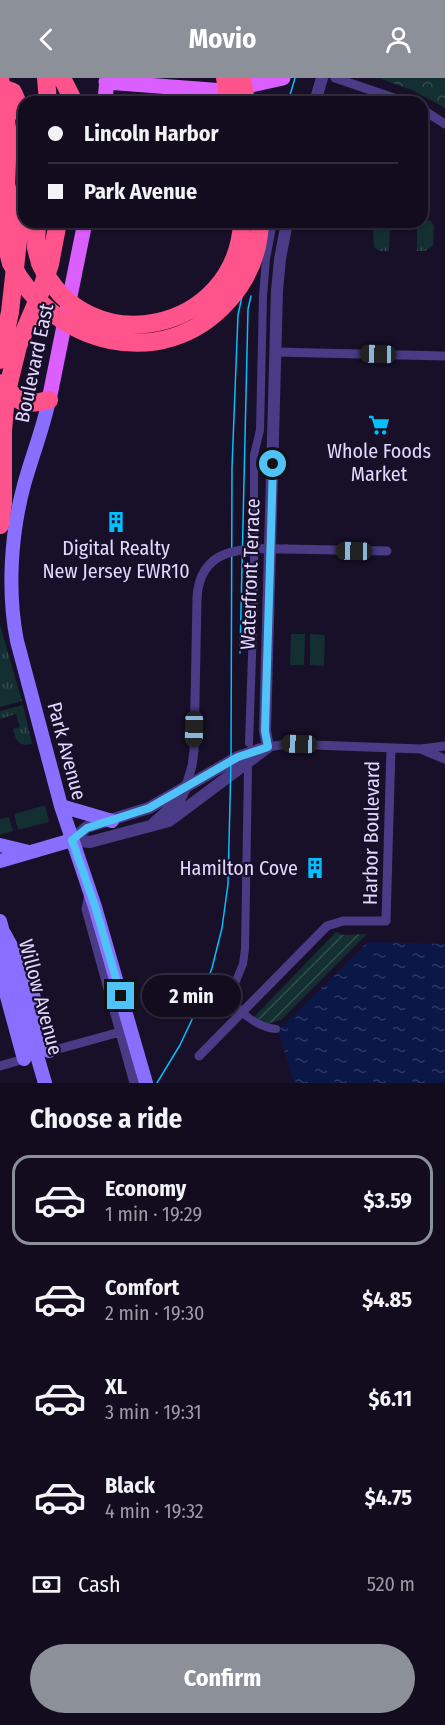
<!DOCTYPE html>
<meta charset="utf-8">
<style>
:root{--surface:#120c1e;--page:#1f1a2b;--text:#f1f3f6;--muted:#9c9ba4;--line:#312c3c;--accent:#8c9099}
body{margin:0;font-family:"Fira Sans Condensed",sans-serif;background:var(--page);color:var(--text);height:100vh;display:flex;flex-direction:column;font-size:22px;white-space:nowrap}
*{box-sizing:border-box;margin:0}
p{font-size:20px;color:var(--muted)}
.icon{flex:none;width:33px;height:33px;fill:none;stroke:currentColor;stroke-width:2;stroke-linecap:round;stroke-linejoin:round}
.map{position:relative;height:1005px;overflow:hidden}
.side{display:flex;flex-direction:column;background:var(--surface);flex:1}
.side>*{flex:none}
.guide{position:absolute;left:18px;top:18px;width:410px;height:132px;border-radius:18px;box-shadow:0 2px 4px #0004,0 0 0 2px var(--line);display:grid;align-content:center;height:132px;padding:0 30px;background:var(--surface)}
.end{position:absolute;width:27px;height:27px;margin:-14px;border:8px solid #4fc3f7;background:#111;box-shadow:0 0 0 3px #111}
.from{border-radius:50%}
.bubble{position:absolute;height:42px;border-radius:21px;background:var(--surface);box-shadow:0 2px 4px #0004,0 0 0 2px var(--line);font-size:20px;font-weight:700;line-height:42px;text-align:center}
.car{position:absolute;width:18px;height:36px;margin:-18px -9px;border-radius:8px;box-shadow:0 0 4px 2px #0007;background:linear-gradient(#222 24%,#8ab4d8 0 40%,#222 0 76%,#8ab4d8 0 86%,#222 0)}
.guide b{display:flex;align-items:center;gap:21px;height:57px;font-size:22px}
.guide b+b{border-top:2px solid var(--line)}
.guide i{width:15px;height:15px;background:var(--text)}
ul{padding:0;list-style:none}
li{display:flex;align-items:center;gap:18px;height:90px;margin:0 12px 9px;padding:0 18px;border:3px solid transparent;border-radius:18px}
li div{flex:1}
li b{display:block;font-size:22px}
li em{font-style:normal;font-weight:700}
li.selected{border-color:var(--accent)}
li>.icon{width:54px;height:54px;stroke-width:1.5}
h2{padding:0 30px;font-size:27px;line-height:72px}
.pay{display:flex;align-items:center;gap:15px;height:66px;padding:0 30px;font-size:22px}
.pay p{margin-inline-start:auto}
.button{display:flex;gap:12px;margin-top:auto;padding:12px 30px}
.button a{flex:1;height:69px;border-radius:36px;background:var(--accent);color:#fff;font-size:24px;font-weight:700;line-height:69px;text-align:center}
header{display:flex;justify-content:space-between;align-items:center;height:78px;padding:0 30px;background:var(--accent);color:#fff;font-size:27px;font-weight:700}
.map>svg:first-child{display:block}
.grass{fill:url(#grass-tufts)}
.park{fill:url(#park-crowns)}
.garden{fill:url(#garden-furrows)}
.pitch{fill:#132f32}
.water{fill:url(#water-ripples)}
.lines{fill:none;stroke-linecap:round;stroke-linejoin:round}
.pedestrian{stroke:#4a3b87;stroke-width:8}
.minor{stroke:#4a3b87;stroke-width:9}
.tertiary{stroke:#4a3b87;stroke-width:12}
.secondary{stroke:#886fff;stroke-width:14}
.primary{stroke:#db5fff;stroke-width:15}
.motorway{stroke:#fe538b;stroke-width:18}
.tram{stroke:#04bffe;stroke-width:1.5}
.minor-bridge{stroke:#4a3b87;stroke-width:9}
.secondary-bridge{stroke:#886fff;stroke-width:14}
.motorway-bridge{stroke:#fe538b;stroke-width:18}
.route{stroke:#4fc3f7;stroke-width:8}
.labels{text-anchor:middle;dominant-baseline:central;stroke-width:4.5;stroke-linejoin:round;paint-order:stroke}
.street-label{font-size:20px;fill:#e2d7ff;stroke:#181028}
.poi-label{font-size:20px;fill:#e2d7ff;stroke:#181028}
</style>
<header><svg class="icon" aria-label="back" viewBox="0 0 24 24"><path d="M15 5l-7 7 7 7"/></svg>Movio<svg class="icon" aria-label="person" viewBox="0 0 24 24"><circle cx="12" cy="8" r="4"/><path d="M4 21q1-7 8-7t8 7"/></svg></header>
<div class="map">
<svg width="445" height="1005" viewBox="0 0 445 1005">
<defs>
<pattern id="grass-tufts" width="24" height="20" patternUnits="userSpaceOnUse" patternTransform="scale(1.5)"><rect width="24" height="20" fill="#132f32"/><path d="M3 7l-1-3M5 7V3M7 7l1-3M15 17l-1-3M17 17v-4M19 17l1-3" fill="none" stroke="#354c51"/></pattern>
<pattern id="park-crowns" width="20" height="18" patternUnits="userSpaceOnUse" patternTransform="scale(1.5)"><rect width="20" height="18" fill="#132f32"/><path d="M2 6a3 3 0 1 1 6 0M12 15a3 3 0 1 1 6 0" fill="none" stroke="#354c51"/></pattern>
<pattern id="garden-furrows" width="10" height="10" patternUnits="userSpaceOnUse" patternTransform="scale(1.5)"><rect width="10" height="10" fill="#132f32"/><path d="M-1 1l2-2M0 10L10 0M9 11l2-2" fill="none" stroke="#354c51"/></pattern>
<pattern id="water-ripples" width="26" height="14" patternUnits="userSpaceOnUse" patternTransform="scale(1.5)"><rect width="26" height="14" fill="#0b1747"/><path d="M2 4q2-2 4 0t4 0M15 11q2-2 4 0t4 0" fill="none" stroke="#2e3863"/></pattern>
</defs>
<rect width="100%" height="100%" fill="#181028"/>
<path class="grass" d="M 422,140 L 431,143 L 434,148 L 433,168 L 425,173 L 417,173 L 417,144 L 422,144 Z
M 375,144 L 390,144 L 389,173 L 379,173 L 374,169 L 373,148 Z
M 0,547 L 22,623 L 0,629 Z
M 23,627 L 32,666 C 19,669 16,663 13,651 L 20,649 L 16,636 L 0,641 L 0,633 Z"/>
<path class="park" d="M 379,0 L 445,0 L 445,30 L 414,13 Z"/>
<path class="garden" d="M 336,854 L 343,857 L 367,856 L 281,942 L 267,946 L 254,939 Z"/>
<path class="pitch" d="M 291,556 L 305,556 L 304,587 L 290,587 Z
M 310,556 L 325,557 L 324,588 L 310,587 Z
M 45,727 L 49,744 L 18,752 L 14,736 Z
M 9,739 L 13,753 L 0,757 L 0,741 Z"/>
<path class="water" d="M 368,864 L 445,866 L 445,1005 L 294,1005 L 278,952 Z"/>
<g class="lines">
<path class="pedestrian" d="M 301,24 L 303,20
M 249,665 L 254,519 L 254,377 L 260,352 L 263,218 L 266,181 L 273,144
M 248,691 L 245,871 L 243,886 L 231,915 C 235,934 258,949 276,951"/>
<path class="minor" d="M 335,0 L 406,24
M 422,31 L 445,46
M 275,274 L 445,278
M 286,471 L 387,473
M 268,669 L 287,666 L 421,671 L 445,668
M 423,672 L 445,681
M 186,708 L 192,688 L 194,673 L 197,520
M 89,816 L 86,831 L 134,1005
M 44,975 L 120,954
M 199,978 L 327,848 L 343,843 L 386,843 L 391,670
M 0,988 L 28,980"/>
<path class="tertiary" d="M 315,24 L 322,0
M 268,669 L 265,653 L 277,213 L 280,181 L 287,144
M 154,745 L 178,724 L 186,708
M 72,762 L 90,764 L 169,743 L 268,669
M 72,762 L 87,749 L 149,730 L 238,679 L 261,671"/>
<path class="secondary" d="M 49,322 C 43,351 32,378 24,407 C 11,455 7,513 17,563 L 61,728 L 95,829 L 146,1005
M 61,728 L 112,743
M 0,767 L 29,774
M 0,783 L 72,762
M 0,843 L 31,957
M 4,855 L 3,904 L 24,981
M 4,855 L 28,899 L 49,973"/>
<path class="primary" d="M 106,4 L 224,13 L 283,0
M 105,24 L 107,0
M 49,322 L 85,144"/>
<path class="motorway" d="M 0,0 L 8,57 L 4,160 L 11,185
M 46,0 L 48,24
M 62,0 L 74,24
M 2,10 L 13,14 L 24,39
M 37,144 L 36,170 L 40,185
M 0,282 L 10,234 L 24,110
M 3,305 C 18,326 25,328 49,322
M 0,447 L 3,425 L 3,353 L 6,317 L 18,268 L 38,221 L 50,186 L 58,144"/>
<path class="tram" d="M 288,24 L 295,0
M 240,575 L 248,231 L 251,218
M 157,1005 L 180,967 L 196,933 L 212,890 L 222,850 L 228,806 L 231,683 L 232,389 L 238,237 L 258,144"/>
<path class="minor-bridge" d="M 197,520 C 200,467 246,470 286,471"/>
<path class="secondary-bridge" d="M 31,957 L 45,1005"/>
<path class="motorway-bridge" d="M 225,0 L 229,24
M 242,0 L 246,24
M 11,185 C 53,267 163,296 228,223 C 248,201 259,174 260,144
M 40,185 C 86,287 237,255 242,144"/>
</g>
<g class="lines">
<path class="route" d="M 121,918 L 95,828 L 72,762 L 87,750 L 149,730 L 238,679 L 268,669 L 265,653 L 273,386"/>
</g>
<defs>
<symbol id="supermarket-bare" viewBox="-9 -9 18 18"><path d="M-6-5.5h2.5l.6 2H6L4.5 2H-2.5L-4.4-4H-6ZM-1.5 3.2a1.3 1.3 0 1 0 .1 0ZM3 3.2a1.3 1.3 0 1 0 .1 0Z" fill="#04bffe" stroke="#181028" stroke-width="2.5" paint-order="stroke"/></symbol>
<symbol id="building-bare" viewBox="-9 -9 18 18"><path d="M-4-6H4V6H1V3H-1V6H-4ZM-2.5-4.3h1.7v1.8h-1.7ZM.8-4.3h1.7v1.8H.8ZM-2.5-1h1.7V.8h-1.7ZM.8-1h1.7V.8H.8Z" fill="#04bffe" stroke="#181028" stroke-width="2.5" paint-order="stroke"/></symbol>
</defs>
<g fill-rule="evenodd">
<use href="#supermarket-bare" x="364" y="332" width="30" height="30"/>
<use href="#building-bare" x="101" y="429" width="30" height="30"/>
<use href="#building-bare" x="300" y="775" width="30" height="30"/>
</g>
<g class="labels">
<g class="street-label">
<text transform="translate(34 285) rotate(-78)">Boulevard East</text>
<text transform="translate(250 496) rotate(-88)">Waterfront Terrace</text>
<text transform="translate(67 673) rotate(75)">Park Avenue</text>
<text transform="translate(371 755) rotate(-89)">Harbor Boulevard</text>
<text transform="translate(41 919) rotate(75)">Willow Avenue</text>
</g>
<g class="poi-label">
<text x="379" y="373">Whole Foods<tspan x="379" dy="23">Market</tspan></text>
<text x="116" y="470">Digital Realty<tspan x="116" dy="23">New Jersey EWR10</tspan></text>
<text x="298" y="790" text-anchor="end">Hamilton Cove</text>
</g>
</g>
</svg>
<i class="end from" style="left:273px;top:386px"></i>
<i class="end" style="left:121px;top:918px"></i>
<div class="bubble" style="left:142px;top:897px;width:99px">2 min</div>
<i class="car" style="left:378px;top:276px;rotate:271deg"></i>
<i class="car" style="left:354px;top:473px;rotate:271deg"></i>
<i class="car" style="left:194px;top:651px;rotate:181deg"></i>
<i class="car" style="left:299px;top:666px;rotate:272deg"></i>
<div class="guide">
<b><i class="from"></i>Lincoln Harbor</b>
<b><i></i>Park Avenue</b>
</div>
</div>
<section class="side">
<h2>Choose a ride</h2>
<ul>
<li class="selected"><svg class="icon" aria-label="car" viewBox="0 0 24 24"><path d="M5 17H2v-5l4-1 3-4h7l3 4 3 1v5h-3M9 17h6M6 11h13"/><circle cx="7" cy="17" r="2"/><circle cx="17" cy="17" r="2"/></svg><div><b>Economy</b><p>1 min · 19:29</p></div><em>$3.59</em></li>
<li><svg class="icon" aria-label="car" viewBox="0 0 24 24"><path d="M5 17H2v-5l4-1 3-4h7l3 4 3 1v5h-3M9 17h6M6 11h13"/><circle cx="7" cy="17" r="2"/><circle cx="17" cy="17" r="2"/></svg><div><b>Comfort</b><p>2 min · 19:30</p></div><em>$4.85</em></li>
<li><svg class="icon" aria-label="car" viewBox="0 0 24 24"><path d="M5 17H2v-5l4-1 3-4h7l3 4 3 1v5h-3M9 17h6M6 11h13"/><circle cx="7" cy="17" r="2"/><circle cx="17" cy="17" r="2"/></svg><div><b>XL</b><p>3 min · 19:31</p></div><em>$6.11</em></li>
<li><svg class="icon" aria-label="car" viewBox="0 0 24 24"><path d="M5 17H2v-5l4-1 3-4h7l3 4 3 1v5h-3M9 17h6M6 11h13"/><circle cx="7" cy="17" r="2"/><circle cx="17" cy="17" r="2"/></svg><div><b>Black</b><p>4 min · 19:32</p></div><em>$4.75</em></li>
</ul>
<div class="pay"><svg class="icon" aria-label="cash" viewBox="0 0 24 24"><path d="M3 7h18v10H3z"/><circle cx="12" cy="12" r="2"/></svg>Cash<p>520 m</p></div>
<div class="button"><a>Confirm</a></div>
</section>
